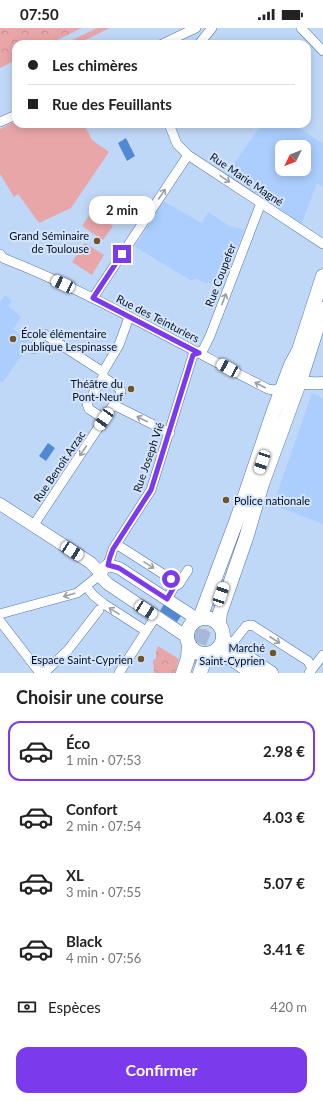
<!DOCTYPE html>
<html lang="fr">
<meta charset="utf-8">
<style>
:root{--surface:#fff;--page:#f2f2f2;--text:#222;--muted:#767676;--line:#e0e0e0;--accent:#7c3aed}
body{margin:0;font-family:Lato,sans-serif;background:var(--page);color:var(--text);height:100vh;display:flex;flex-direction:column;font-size:15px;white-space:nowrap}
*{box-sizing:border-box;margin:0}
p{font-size:13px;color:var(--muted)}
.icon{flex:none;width:22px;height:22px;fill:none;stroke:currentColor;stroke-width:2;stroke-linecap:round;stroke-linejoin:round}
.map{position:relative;height:645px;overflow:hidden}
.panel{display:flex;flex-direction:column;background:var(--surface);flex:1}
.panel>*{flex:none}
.top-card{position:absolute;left:12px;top:12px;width:299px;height:88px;border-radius:12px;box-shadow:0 2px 10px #0003;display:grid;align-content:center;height:88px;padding:0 16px;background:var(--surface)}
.needle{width:26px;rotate:227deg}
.tools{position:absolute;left:275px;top:112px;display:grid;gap:8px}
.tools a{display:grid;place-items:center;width:36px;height:36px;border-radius:8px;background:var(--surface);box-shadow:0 2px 10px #0003;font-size:20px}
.end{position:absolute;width:18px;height:18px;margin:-9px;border:5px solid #7c3aed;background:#fff;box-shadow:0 0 0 2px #fff}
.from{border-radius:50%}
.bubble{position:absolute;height:28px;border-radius:12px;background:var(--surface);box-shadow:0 2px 10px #0003;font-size:13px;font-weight:700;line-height:28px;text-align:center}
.car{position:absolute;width:12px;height:24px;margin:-12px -6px;border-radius:5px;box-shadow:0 0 3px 1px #0007;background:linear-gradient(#fff 24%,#345 0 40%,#fff 0 76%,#345 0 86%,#fff 0)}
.top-card b{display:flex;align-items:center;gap:14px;height:38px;font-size:15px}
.top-card b+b{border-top:1px solid var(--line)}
.top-card i{width:10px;height:10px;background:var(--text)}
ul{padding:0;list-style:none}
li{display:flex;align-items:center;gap:12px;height:60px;margin:0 8px 6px;padding:0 8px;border:2px solid transparent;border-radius:12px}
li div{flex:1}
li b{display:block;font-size:15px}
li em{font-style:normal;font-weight:700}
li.selected{border-color:var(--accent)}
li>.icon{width:36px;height:36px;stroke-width:1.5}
h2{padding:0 16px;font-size:18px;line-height:48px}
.pay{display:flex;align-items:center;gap:10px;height:44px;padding:0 16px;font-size:15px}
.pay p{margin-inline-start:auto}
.primary-button{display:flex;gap:8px;margin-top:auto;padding:8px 16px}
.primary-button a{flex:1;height:46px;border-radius:12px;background:var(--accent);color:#fff;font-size:16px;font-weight:700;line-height:46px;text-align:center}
.status{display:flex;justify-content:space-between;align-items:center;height:28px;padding:0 20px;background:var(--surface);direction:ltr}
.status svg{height:11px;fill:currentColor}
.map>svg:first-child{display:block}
.built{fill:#abcefe;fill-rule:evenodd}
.green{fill:#e9a6a9}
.park{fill:url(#park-crowns)}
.water{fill:#5289d4}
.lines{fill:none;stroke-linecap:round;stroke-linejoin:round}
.primary-tunnel{stroke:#a4bad8;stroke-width:14;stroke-dasharray:14 7;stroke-linecap:butt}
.street-casing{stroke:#5276a7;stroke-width:10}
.secondary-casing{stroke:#5276a7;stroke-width:13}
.primary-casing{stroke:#5276a7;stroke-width:15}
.street{stroke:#fff;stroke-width:9}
.secondary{stroke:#fff;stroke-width:12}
.primary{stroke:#fff;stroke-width:14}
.oneway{stroke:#9b9fa7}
.route{stroke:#7c3aed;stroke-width:5}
.poi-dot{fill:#715428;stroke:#d4e4fa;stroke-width:1.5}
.labels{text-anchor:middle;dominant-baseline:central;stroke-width:4;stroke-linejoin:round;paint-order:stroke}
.street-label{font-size:11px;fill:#041022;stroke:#d4e4fa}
.poi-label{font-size:11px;fill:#041022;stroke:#d4e4fa;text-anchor:end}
</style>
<div class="status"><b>07:50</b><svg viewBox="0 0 49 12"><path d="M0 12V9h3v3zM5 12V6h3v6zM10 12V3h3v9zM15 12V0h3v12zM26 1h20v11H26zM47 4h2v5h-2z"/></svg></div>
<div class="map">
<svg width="323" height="645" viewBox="0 0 323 645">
<defs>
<pattern id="park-crowns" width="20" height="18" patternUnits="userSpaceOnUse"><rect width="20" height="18" fill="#e9a6a9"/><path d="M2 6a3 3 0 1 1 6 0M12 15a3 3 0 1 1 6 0" fill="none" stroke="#c68e91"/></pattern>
</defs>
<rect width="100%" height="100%" fill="#c0d8f8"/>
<path class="built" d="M 262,96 L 294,96 L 323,116 L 323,159 L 317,155 L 301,197 L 226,147 ZM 282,119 L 304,119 L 304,141 L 282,141 Z
M 163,173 L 202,195 L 208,184 L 231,199 L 232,198 L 244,202 L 221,262 L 208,254 L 207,256 L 197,251 L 194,251 L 192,253 L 135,219 Z
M 5,267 L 12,273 L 8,278 L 21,289 L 13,301 L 31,315 L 2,355 L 0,353 L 0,272 L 1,273 Z
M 312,365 L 323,370 L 323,496 L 273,477 Z"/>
<path class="green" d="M 97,0 L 110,0 L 77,16 L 64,16 Z
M 16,93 L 16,96 L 84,96 L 92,112 L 109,124 L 71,180 L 39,195 L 18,166 L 14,169 L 0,146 L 0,101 Z
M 92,183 L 113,198 L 103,212 L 82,198 Z
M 85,215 L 104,227 L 92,247 L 72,234 Z
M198 607a6 6 0 1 1 12 0a6 6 0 1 1-12 0Z"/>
<path class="park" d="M 0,0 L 82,0 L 49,16 L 16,16 L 16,32 L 0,40 Z
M 158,618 L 179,631 L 175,645 L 154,645 L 153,632 L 156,631 L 156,624 Z"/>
<path class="water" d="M 126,110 L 135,128 L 127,133 L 118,115 Z
M 48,415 L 55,420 L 46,433 L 39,428 Z
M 164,576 L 181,588 L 177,594 L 160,583 Z"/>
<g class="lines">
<path class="primary-tunnel" d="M 192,635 L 213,578"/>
<defs>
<path id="street" d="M 301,0 L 323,23
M 162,16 L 196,0
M 199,16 L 212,0
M 0,94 L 16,87
M 169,96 L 177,116 L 188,127 L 323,216
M 0,226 L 3,230 C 95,266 180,317 268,361 L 274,362 L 283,359
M 93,270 L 188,127
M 33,321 L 44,306 L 103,344
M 114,377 L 170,405
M 104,391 L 89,381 L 87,376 L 103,349 L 103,344 L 119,317 L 129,289
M 33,498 L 120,367 L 121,363 L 118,359 L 103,349
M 116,516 L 171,551 L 174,559 L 167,571
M 108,537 L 113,521 L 151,462 L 193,327 L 203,322 L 210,308 L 261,175
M 86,558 L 93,567 L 104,576 L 146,603
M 174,559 L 179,556 L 188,542
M 0,586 L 77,565 L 101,546
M 0,593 L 40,645
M 226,619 L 230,618 L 246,598 L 252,597 L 308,633 L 312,641
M 44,645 L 68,622 L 99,582
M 119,645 L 156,588
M 309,645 L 323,627"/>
<path id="secondary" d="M 291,357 C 301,353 310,356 321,355
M 0,476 L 91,535 L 101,546 L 102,550 L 108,556 L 187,609
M 101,546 L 103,541 L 108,537 L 119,540 L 197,591"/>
<path id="primary" d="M187 608a18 18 0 1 1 36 0a18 18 0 1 1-36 0Z
M 200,590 L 236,494 L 273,385 L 291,337 L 299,322 L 323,248
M 219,595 L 220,585 L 246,510 L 262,456 L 302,347 L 323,281
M 223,611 L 230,618 L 271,645
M 213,624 L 232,631 L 253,645
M 183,645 L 188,630 L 189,616
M 200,645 L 203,636 L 210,625"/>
</defs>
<use href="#street" class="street-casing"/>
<use href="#secondary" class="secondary-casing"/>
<use href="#primary" class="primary-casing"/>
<use href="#street" class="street"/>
<use href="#secondary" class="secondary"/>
<use href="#primary" class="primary"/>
</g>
<defs><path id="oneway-shaft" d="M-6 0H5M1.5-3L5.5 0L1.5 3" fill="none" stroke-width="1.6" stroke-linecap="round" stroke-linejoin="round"/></defs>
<g class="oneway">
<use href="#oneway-shaft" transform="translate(225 151) rotate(34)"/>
<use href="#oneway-shaft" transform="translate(162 166) rotate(-56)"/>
<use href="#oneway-shaft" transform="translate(224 271) rotate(-69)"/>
<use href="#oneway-shaft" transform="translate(260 357) rotate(-153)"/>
<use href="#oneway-shaft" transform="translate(142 391) rotate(-153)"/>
<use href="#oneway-shaft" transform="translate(83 423) rotate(124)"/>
<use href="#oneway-shaft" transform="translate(149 537) rotate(32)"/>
<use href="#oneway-shaft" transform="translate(69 567) rotate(164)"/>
<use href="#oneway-shaft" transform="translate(114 583) rotate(-148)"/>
<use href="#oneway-shaft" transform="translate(275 612) rotate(33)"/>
</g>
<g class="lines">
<path class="route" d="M 122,226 L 93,270 L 199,325 L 193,327 L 151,462 L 113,521 L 110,529 L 108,537 L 119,540 L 167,571 L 174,559 L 171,551"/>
</g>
<g class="poi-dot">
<circle cx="97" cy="213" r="4"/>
<circle cx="13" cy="311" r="4"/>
<circle cx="131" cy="361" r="4"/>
<circle cx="226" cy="472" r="4"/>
<circle cx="273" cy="625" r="4"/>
<circle cx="141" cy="631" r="4"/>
</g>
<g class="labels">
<g class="street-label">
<text transform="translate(247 151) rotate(34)">Rue Marie Magné</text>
<text transform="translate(220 247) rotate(-69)">Rue Coupefer</text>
<text transform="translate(158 290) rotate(27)">Rue des Teinturiers</text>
<text transform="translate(148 429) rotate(-71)">Rue Joseph Vié</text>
<text transform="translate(59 438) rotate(-56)">Rue Benoît Arzac</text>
</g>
<g class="poi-label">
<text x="89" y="207">Grand Séminaire<tspan x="89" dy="13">de Toulouse</tspan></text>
<text x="21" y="305" text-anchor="start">École élémentaire<tspan x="21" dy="13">publique Lespinasse</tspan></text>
<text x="123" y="355">Théâtre du<tspan x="123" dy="13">Pont-Neuf</tspan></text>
<text x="234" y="472" text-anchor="start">Police nationale</text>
<text x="265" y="619">Marché<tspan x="265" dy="13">Saint-Cyprien</tspan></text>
<text x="133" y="631">Espace Saint-Cyprien</text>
</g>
</g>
</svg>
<div class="tools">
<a><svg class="needle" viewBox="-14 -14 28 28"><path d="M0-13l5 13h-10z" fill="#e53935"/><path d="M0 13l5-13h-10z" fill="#767676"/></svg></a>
</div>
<i class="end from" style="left:171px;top:551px"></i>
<i class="end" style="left:122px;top:226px"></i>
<div class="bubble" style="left:89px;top:168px;width:66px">2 min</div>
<i class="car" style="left:63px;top:256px;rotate:295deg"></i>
<i class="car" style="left:228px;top:340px;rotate:299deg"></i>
<i class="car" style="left:104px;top:391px;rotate:214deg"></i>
<i class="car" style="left:262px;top:434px;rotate:199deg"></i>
<i class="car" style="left:72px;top:523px;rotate:123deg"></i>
<i class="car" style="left:221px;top:566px;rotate:19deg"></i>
<i class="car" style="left:146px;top:582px;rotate:123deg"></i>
<div class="top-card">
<b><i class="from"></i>Les chimères</b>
<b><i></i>Rue des Feuillants</b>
</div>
</div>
<section class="panel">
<h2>Choisir une course</h2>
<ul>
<li class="selected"><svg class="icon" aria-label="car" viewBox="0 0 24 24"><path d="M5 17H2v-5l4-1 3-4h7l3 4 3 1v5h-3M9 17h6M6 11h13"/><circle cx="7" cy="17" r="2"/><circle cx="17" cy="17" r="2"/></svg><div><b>Éco</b><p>1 min · 07:53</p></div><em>2.98 €</em></li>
<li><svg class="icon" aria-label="car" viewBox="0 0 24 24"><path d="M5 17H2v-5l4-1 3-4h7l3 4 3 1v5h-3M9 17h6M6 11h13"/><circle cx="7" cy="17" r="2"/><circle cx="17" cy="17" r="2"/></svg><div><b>Confort</b><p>2 min · 07:54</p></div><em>4.03 €</em></li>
<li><svg class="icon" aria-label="car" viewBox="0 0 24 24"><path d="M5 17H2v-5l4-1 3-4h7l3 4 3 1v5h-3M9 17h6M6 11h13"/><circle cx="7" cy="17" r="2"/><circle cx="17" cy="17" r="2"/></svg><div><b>XL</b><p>3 min · 07:55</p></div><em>5.07 €</em></li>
<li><svg class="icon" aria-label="car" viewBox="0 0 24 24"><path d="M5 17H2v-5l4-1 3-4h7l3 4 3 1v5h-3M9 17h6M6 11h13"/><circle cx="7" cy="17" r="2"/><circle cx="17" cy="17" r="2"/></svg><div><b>Black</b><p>4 min · 07:56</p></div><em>3.41 €</em></li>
</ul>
<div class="pay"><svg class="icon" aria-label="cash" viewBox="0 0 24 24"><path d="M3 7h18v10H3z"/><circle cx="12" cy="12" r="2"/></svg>Espèces<p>420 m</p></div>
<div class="primary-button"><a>Confirmer</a></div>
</section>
